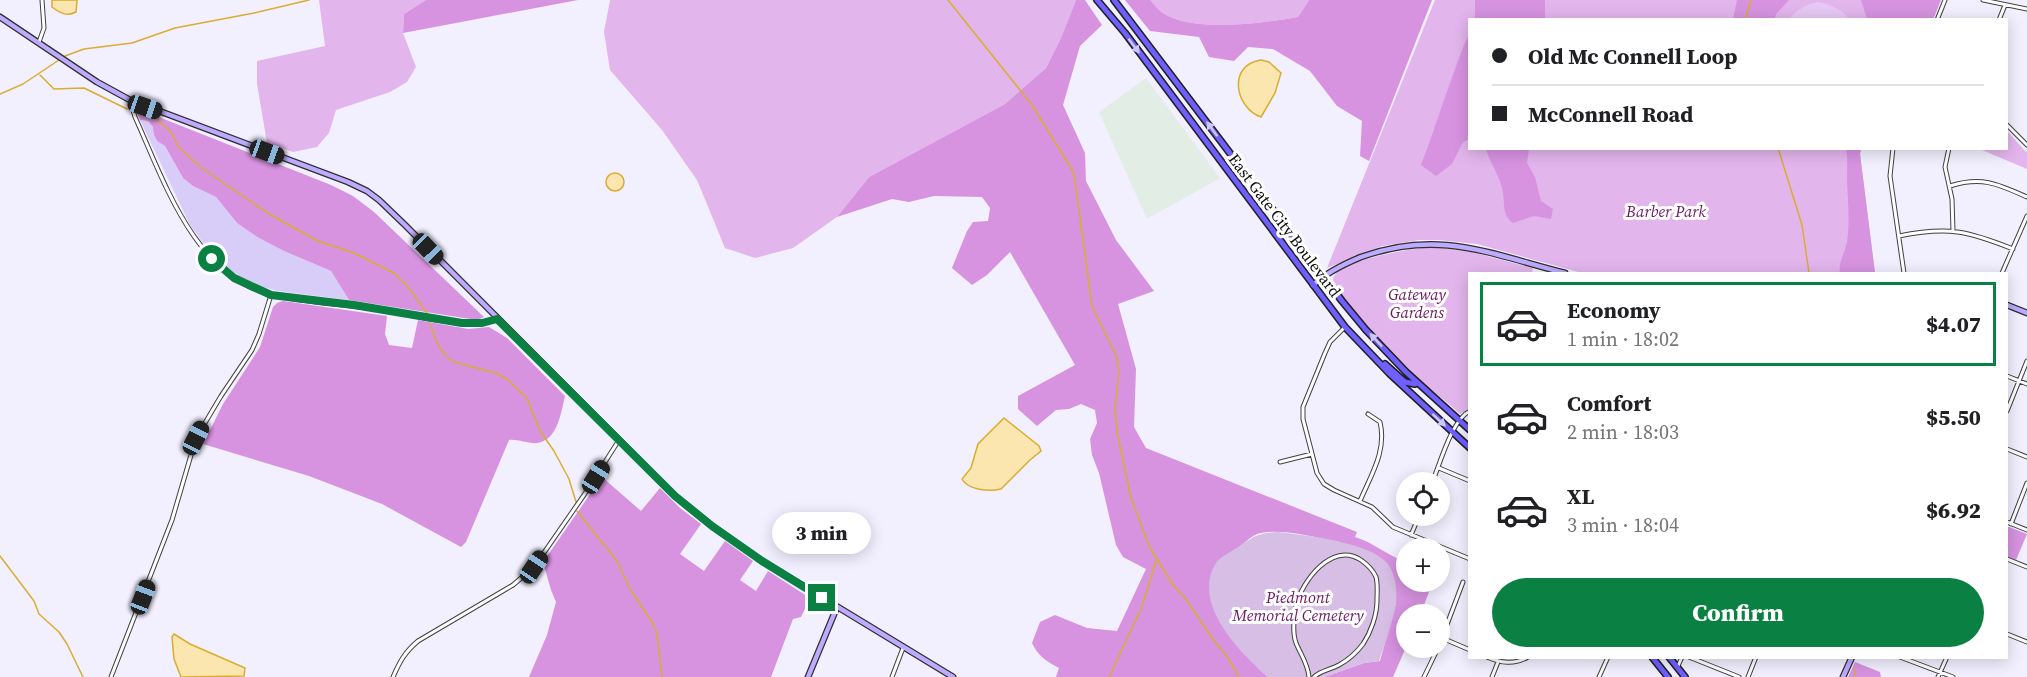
<!DOCTYPE html>
<meta charset="utf-8">
<style>
:root{--surface:#fff;--page:#f2f2f2;--text:#202124;--muted:#757577;--line:#e0e0e0;--accent:#0b8043}
body{margin:0;font-family:"Source Serif 4",serif;background:var(--page);color:var(--text);height:100vh;display:flex;flex-direction:column;font-size:22px;white-space:nowrap}
*{box-sizing:border-box;margin:0}
p{font-size:20px;color:var(--muted)}
.icon{flex:none;width:33px;height:33px;fill:none;stroke:currentColor;stroke-width:2;stroke-linecap:round;stroke-linejoin:round}
.map{position:relative;flex:1;overflow:hidden}
.details{position:absolute;left:1468px;top:272px;width:540px;height:387px;display:flex;flex-direction:column;background:var(--surface);border-radius:0px;box-shadow:0 3px 15px #0003}
.details>*{flex:none}
.hud{position:absolute;left:1468px;top:18px;width:540px;height:132px;border-radius:0px;box-shadow:0 3px 15px #0003;display:grid;align-content:center;height:132px;padding:0 24px;background:var(--surface)}
.fabs{position:absolute;left:1396px;top:472px;display:grid;gap:12px}
.fabs a{display:grid;place-items:center;width:54px;height:54px;border-radius:50%;background:var(--surface);box-shadow:0 3px 15px #0003;font-size:30px}
.end{position:absolute;width:27px;height:27px;margin:-14px;border:8px solid #0b8043;background:#fff;box-shadow:0 0 0 3px #fff}
.from{border-radius:50%}
.bubble{position:absolute;height:42px;border-radius:21px;background:var(--surface);box-shadow:0 3px 15px #0003;font-size:20px;font-weight:800;line-height:42px;text-align:center}
.car{position:absolute;width:18px;height:36px;margin:-18px -9px;border-radius:8px;box-shadow:0 0 4px 2px #0007;background:linear-gradient(#222 24%,#8ab4d8 0 40%,#222 0 76%,#8ab4d8 0 86%,#222 0)}
.hud b{display:flex;align-items:center;gap:21px;height:57px;font-size:22px}
.hud b+b{border-top:2px solid var(--line)}
.hud i{width:15px;height:15px;background:var(--text)}
ul{padding:10px 0 0;list-style:none}
li{display:flex;align-items:center;gap:18px;height:84px;margin:0 12px 9px;padding:0 12px;border:3px solid transparent;border-radius:0px}
li div{flex:1}
li b{display:block;font-size:22px}
li em{font-style:normal;font-weight:800}
li.selected{border-color:var(--accent)}
li>.icon{width:54px;height:54px;stroke-width:1.5}
.primary-button{display:flex;gap:12px;margin-top:auto;padding:12px 24px}
.primary-button a{flex:1;height:69px;border-radius:36px;background:var(--accent);color:#fff;font-size:24px;font-weight:800;line-height:69px;text-align:center}
.map>svg:first-child{display:block}
.industrial{fill:#e2eee5}
.farmland{fill:#d8cdf8}
.green{fill:#e3b5ed}
.forest{fill:#d793e0}
.cemetery{fill:#d7bee4}
.pitch{fill:#e6c8f4}
.water{fill:#fce6af;stroke:#d9ad2f;stroke-width:1.5}
.lines{fill:none;stroke-linecap:round;stroke-linejoin:round}
.stream{stroke:#d9ad2f;stroke-width:1.5}
.street-casing{stroke:#414141;stroke-width:5}
.secondary-casing{stroke:#303030;stroke-width:7}
.primary-casing{stroke:#1f1f1f;stroke-width:8}
.street{stroke:#fff;stroke-width:3}
.secondary{stroke:#beaaff;stroke-width:4.5}
.primary{stroke:#6f5fff;stroke-width:5}
.oneway{fill:#cdc7ff}
.route{stroke:#0b8043;stroke-width:8}
.labels{text-anchor:middle;dominant-baseline:central;stroke-width:6;stroke-linejoin:round;paint-order:stroke}
.park-label{font-size:16px;font-style:italic;fill:#6c1861;stroke:#fff}
.street-label{font-size:16px;fill:#0e0e0e;stroke:#fff}
</style>
<div class="map">
<svg width="2027" height="677" viewBox="0 0 2027 677">
<rect width="100%" height="100%" fill="#f2efff"/>
<path class="industrial" d="M 1146,78 L 1220,178 L 1147,219 L 1099,112 Z"/>
<path class="farmland" d="M 140,120 L 147,121 L 154,127 L 154,135 L 157,141 L 165,146 L 183,178 L 193,186 L 216,197 L 237,223 L 257,237 L 284,251 L 331,271 L 349,300 L 278,291 L 263,287 L 239,276 L 224,265 L 206,247 L 190,225 Z"/>
<path class="green" d="M 319,0 L 426,0 L 404,14 L 403,33 L 416,67 L 407,82 L 390,92 L 336,110 L 329,133 L 317,147 L 293,152 L 267,143 L 257,84 L 257,61 L 325,46 Z
M 610,0 L 1076,0 L 1061,38 L 1046,68 L 1005,104 L 869,177 L 837,217 L 793,248 L 755,258 L 725,248 L 697,180 L 662,130 L 610,70 L 604,32 Z
M 1150,0 L 1309,0 L 1298,17 C 1264,23 1193,33 1163,13 C 1158,10 1154,4 1150,0 Z
M 1435,0 L 1912,0 L 1905,20 L 1470,20 L 1470,148 L 1861,149 L 1860,154 L 1875,273 L 1582,273 L 1477,244 L 1439,240 L 1419,240 L 1382,246 L 1327,268 Z
M 2007,131 L 2027,153 L 2027,169 L 1982,150 L 2007,148 Z
M 1433,247 L 1472,252 L 1533,268 L 1532,273 L 1470,273 L 1470,408 L 1460,414 C 1444,399 1426,386 1410,372 C 1381,346 1356,316 1334,284 C 1333,280 1332,279 1335,275 C 1345,259 1414,248 1433,247 Z"/>
<path class="forest" d="M 426,0 L 578,0 L 403,33 L 404,14 Z
M 1076,0 L 1085,0 L 1102,25 L 1080,46 L 1063,105 L 1085,153 L 1086,181 L 1116,240 L 1154,291 L 1118,304 L 1136,369 L 1134,427 L 1146,448 L 1357,532 L 1355,537 C 1374,543 1389,556 1407,563 L 1407,582 L 1433,582 L 1420,615 L 1407,615 L 1407,645 L 1393,677 L 1324,677 L 1364,663 L 1380,661 L 1396,603 L 1370,552 C 1346,544 1278,524 1255,535 C 1250,537 1245,543 1240,546 L 1258,668 L 1268,677 L 1056,677 L 1059,668 C 1046,661 1038,656 1032,643 L 1040,622 L 1055,615 L 1087,628 L 1117,631 L 1146,569 L 1123,557 L 1116,545 L 1099,473 L 1092,455 L 1090,439 L 1097,423 L 1095,410 L 1081,404 L 1069,409 L 1056,410 L 1037,426 L 1018,409 L 1018,396 L 1075,365 L 1010,252 L 987,275 L 972,285 L 952,268 L 967,231 L 973,222 L 988,221 L 990,208 L 982,197 L 934,196 L 909,202 L 892,199 L 837,217 L 869,177 L 1005,104 L 1046,68 L 1061,38 Z
M 1125,0 L 1150,0 C 1154,4 1158,10 1163,13 C 1193,33 1264,23 1298,17 L 1309,0 L 1432,0 L 1369,161 L 1360,156 L 1362,121 L 1337,106 L 1310,71 L 1273,49 L 1248,47 L 1234,61 L 1209,57 L 1199,37 L 1150,31 Z
M 1475,0 L 1545,0 L 1545,19 L 1475,19 Z
M 1737,0 L 1792,0 L 1789,0 L 1777,13 L 1774,19 L 1733,19 Z
M 1861,0 L 1941,0 L 1933,20 L 1867,19 Z
M 1470,31 L 1470,139 L 1463,142 L 1452,164 L 1436,176 L 1421,165 C 1438,121 1451,75 1470,31 Z
M 141,110 L 331,185 L 353,196 L 374,212 L 484,317 L 477,320 L 349,300 L 331,271 L 284,251 L 257,237 L 237,223 L 216,197 L 193,186 L 183,178 L 165,146 L 157,141 L 154,135 L 153,127 L 148,121 L 140,120 L 136,111 Z
M 1486,149 L 1529,149 L 1527,163 L 1535,177 L 1541,201 L 1553,209 L 1551,219 L 1534,216 L 1513,223 C 1502,215 1505,205 1503,193 C 1501,177 1490,164 1486,149 Z
M 1846,149 L 1861,149 L 1860,154 L 1875,273 L 1840,273 C 1838,262 1845,253 1847,242 C 1850,221 1848,202 1847,181 C 1847,170 1848,160 1846,149 Z
M 283,301 L 387,316 L 385,334 L 389,345 L 412,348 L 418,320 L 468,329 L 489,327 L 507,338 L 565,396 C 561,412 558,440 537,443 C 529,444 518,439 509,440 L 466,542 L 461,547 L 382,504 L 309,476 L 203,444 L 223,404 L 260,347 L 273,307 L 277,303 Z
M 602,477 L 641,511 L 660,488 L 680,508 L 701,524 L 680,554 L 704,571 L 725,541 L 753,561 L 740,580 L 756,591 L 768,571 L 810,598 L 801,617 L 793,619 L 771,677 L 529,677 L 547,635 L 556,602 L 551,590 L 543,562 Z
M 2009,527 L 2027,534 L 2016,560 L 2007,557 L 2007,527 Z
M 1855,662 L 1880,672 L 1881,677 L 1848,677 Z"/>
<path class="cemetery" d="M 1277,532 C 1304,535 1369,542 1387,563 C 1396,574 1397,590 1396,603 C 1393,622 1385,643 1379,661 L 1364,663 L 1324,677 L 1268,677 C 1239,652 1191,603 1216,563 C 1220,557 1229,553 1235,549 C 1255,537 1253,534 1277,532 Z"/>
<path class="pitch" d="M 1818,2 C 1830,4 1843,10 1849,19 L 1789,19 C 1797,10 1806,4 1818,2 Z"/>
<path class="water" d="M 52,0 L 77,0 L 76,12 C 67,17 60,13 52,7 Z
M 1261,60 L 1269,62 L 1281,73 L 1275,93 L 1261,117 C 1235,108 1227,65 1261,60 Z
M606 182a9 9 0 1 1 18 0a9 9 0 1 1-18 0Z
M 1004,418 L 1039,446 L 1041,451 L 1030,460 L 1001,489 C 989,492 968,490 962,479 L 971,468 L 978,444 Z
M 174,634 L 190,644 L 245,668 L 244,676 L 181,677 L 174,659 L 172,637 Z"/>
<g class="lines">
<path class="stream" d="M 948,0 L 1032,105 L 1074,173 L 1092,306 L 1116,355 L 1119,373 L 1115,409 L 1117,432 L 1131,498 L 1149,546 L 1173,585 L 1185,598 L 1212,638 L 1228,658 L 1239,677
M 1745,20 L 1751,0
M 40,75 L 54,89 L 84,88 L 127,109
M 0,94 L 23,84 L 65,56 L 84,49 L 132,43 L 175,28 L 254,13 L 309,0
M 137,112 L 154,118 L 160,122 L 171,132 L 179,148 L 203,169 L 271,215 L 318,241 L 354,253 L 394,273 L 408,287 L 427,313
M 1778,148 L 1802,225 L 1809,273
M 430,324 L 438,345 L 447,357 L 454,362 L 496,373 L 507,379 L 527,398 L 540,431 L 554,451 L 569,479 L 576,502
M 577,511 L 617,561 L 630,589 L 653,624 L 657,633 L 662,677
M 0,556 L 34,601 L 39,614 L 59,632 L 67,644 L 83,677
M 1855,669 L 1855,677
M 1109,677 L 1141,609 L 1157,558"/>
<defs>
<path id="street" d="M 1983,0 L 2027,9
M 1937,20 L 1945,0
M 1999,20 L 2005,5
M 39,42 L 44,28 L 42,0
M 130,100 L 135,117 C 164,181 195,277 272,295 C 307,303 344,304 380,310 C 415,315 463,330 497,319
M 2007,125 L 2027,145
M 1893,148 L 1890,176 L 1904,273
M 1949,148 L 1945,167 L 1952,199 L 1953,231
M 1950,186 C 1982,176 1998,184 2027,197
M 1899,236 C 1948,226 1968,231 2013,249
M 2002,273 L 2027,216
M 1345,327 L 1330,342 L 1325,353 L 1303,407 L 1303,419 L 1317,473 L 1324,484 L 1334,490 L 1372,507 L 1393,527 L 1470,559
M 2007,376 L 2027,384
M 2007,411 L 2027,361
M 2007,449 L 2027,457
M 1280,462 L 1312,454
M 1439,468 L 1470,481
M 1432,483 C 1440,464 1452,419 1470,411
M 1360,501 C 1371,475 1387,451 1380,422 L 1368,414
M 2007,522 L 2027,530
M 2011,524 L 2027,483
M 1411,535 L 1419,516
M 2007,559 L 2027,567
M 2007,634 L 2027,642
M 1442,638 L 1470,650
M 1440,643 L 1463,582
M 1487,657 C 1501,663 1514,665 1528,657
M 1689,657 L 1739,677
M 1900,657 L 1953,677
M 1678,666 L 1682,657
M 111,677 L 172,520 L 196,438 L 221,396 L 252,350 L 259,334 L 271,295
M 393,677 C 400,661 405,652 418,641 L 513,585 L 534,567 L 584,495 L 619,440
M 892,677 L 903,648
M 1309,677 C 1308,664 1301,655 1296,643 C 1292,632 1294,617 1296,606 C 1302,581 1332,541 1361,560 C 1368,565 1373,570 1376,577 C 1378,584 1377,593 1377,600 C 1377,615 1371,632 1363,644 C 1357,652 1348,660 1339,665 C 1330,670 1321,670 1314,677
M 1424,677 L 1438,648
M 1492,677 L 1498,662
M 1599,677 L 1608,657
M 1748,677 L 1756,657
M 1938,677 L 1947,657"/>
<path id="secondary" d="M 0,17 L 97,82 L 130,100 L 348,182 L 367,191 L 379,200 L 405,225 L 675,496 L 712,526 L 762,561 L 953,677
M 1313,285 C 1327,272 1344,264 1361,257 C 1439,229 1490,254 1565,273
M 2007,305 L 2027,313
M 808,677 L 837,607
M 1843,677 L 1852,657"/>
<path id="primary" d="M 1097,0 L 1125,33 L 1345,327 L 1390,374 L 1470,448
M 1114,0 L 1342,301 L 1366,330 L 1406,372 L 1470,430
M 1385,364 L 1405,382 L 1415,384 L 1417,382
M 1652,657 L 1668,677
M 1669,657 L 1685,677"/>
</defs>
<use href="#street" class="street-casing"/>
<use href="#secondary" class="secondary-casing"/>
<use href="#primary" class="primary-casing"/>
<use href="#street" class="street"/>
<use href="#secondary" class="secondary"/>
<use href="#primary" class="primary"/>
</g>
<defs><path id="oneway-solid" d="M-6-.8H1V-3.2L6.5 0L1 3.2V.8H-6Z" transform="scale(1.5)"/></defs>
<g class="oneway">
<use href="#oneway-solid" transform="translate(1134 46) rotate(53)"/>
<use href="#oneway-solid" transform="translate(1212 129) rotate(-126)"/>
<use href="#oneway-solid" transform="translate(1376 340) rotate(-133)"/>
<use href="#oneway-solid" transform="translate(1439 420) rotate(43)"/>
</g>
<g class="lines">
<path class="route" d="M 212,259 L 234,278 L 271,295 L 354,305 L 462,323 L 482,323 L 497,319 L 675,496 L 712,526 L 762,561 L 822,598"/>
</g>
<g class="labels">
<g class="park-label">
<text x="1666" y="211">Barber Park</text>
<text x="1417" y="294">Gateway<tspan x="1417" dy="18">Gardens</tspan></text>
<text x="1298" y="597">Piedmont<tspan x="1298" dy="18">Memorial Cemetery</tspan></text>
</g>
<g class="street-label">
<text transform="translate(1285 225) rotate(53)">East Gate City Boulevard</text>
</g>
</g>
</svg>
<div class="fabs">
<a><svg class="icon" aria-label="locate" viewBox="0 0 24 24"><circle cx="12" cy="12" r="6"/><path d="M12 2v4M12 18v4M2 12h4M18 12h4"/></svg></a>
<a>+</a>
<a>−</a>
</div>
<i class="end from" style="left:212px;top:259px"></i>
<i class="end" style="left:822px;top:598px"></i>
<div class="bubble" style="left:772px;top:512px;width:99px">3 min</div>
<i class="car" style="left:145px;top:107px;rotate:109deg"></i>
<i class="car" style="left:267px;top:152px;rotate:110deg"></i>
<i class="car" style="left:428px;top:249px;rotate:136deg"></i>
<i class="car" style="left:196px;top:438px;rotate:27deg"></i>
<i class="car" style="left:596px;top:477px;rotate:32deg"></i>
<i class="car" style="left:534px;top:567px;rotate:34deg"></i>
<i class="car" style="left:143px;top:597px;rotate:21deg"></i>
<div class="hud">
<b><i class="from"></i>Old Mc Connell Loop</b>
<b><i></i>McConnell Road</b>
</div>
<section class="details">
<ul>
<li class="selected"><svg class="icon" aria-label="car" viewBox="0 0 24 24"><path d="M5 17H2v-5l4-1 3-4h7l3 4 3 1v5h-3M9 17h6M6 11h13"/><circle cx="7" cy="17" r="2"/><circle cx="17" cy="17" r="2"/></svg><div><b>Economy</b><p>1 min · 18:02</p></div><em>$4.07</em></li>
<li><svg class="icon" aria-label="car" viewBox="0 0 24 24"><path d="M5 17H2v-5l4-1 3-4h7l3 4 3 1v5h-3M9 17h6M6 11h13"/><circle cx="7" cy="17" r="2"/><circle cx="17" cy="17" r="2"/></svg><div><b>Comfort</b><p>2 min · 18:03</p></div><em>$5.50</em></li>
<li><svg class="icon" aria-label="car" viewBox="0 0 24 24"><path d="M5 17H2v-5l4-1 3-4h7l3 4 3 1v5h-3M9 17h6M6 11h13"/><circle cx="7" cy="17" r="2"/><circle cx="17" cy="17" r="2"/></svg><div><b>XL</b><p>3 min · 18:04</p></div><em>$6.92</em></li>
</ul>
<div class="primary-button"><a>Confirm</a></div>
</section>
</div>
